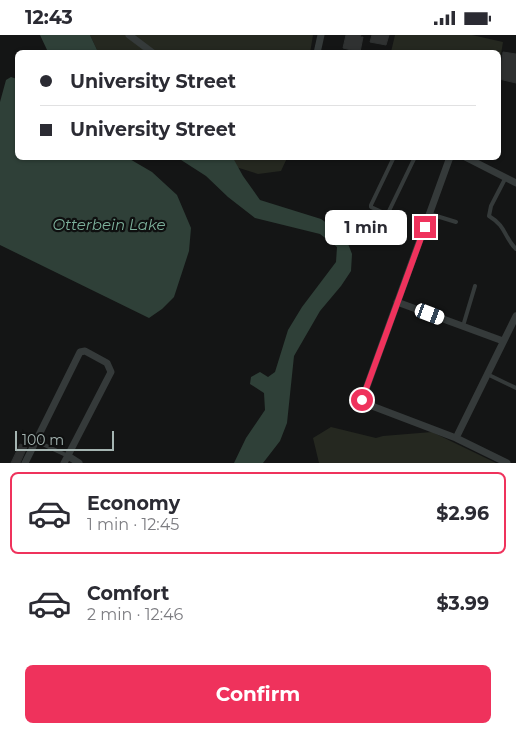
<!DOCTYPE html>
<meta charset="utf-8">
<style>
:root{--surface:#fff;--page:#f2f2f3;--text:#2b2b33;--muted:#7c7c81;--line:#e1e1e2;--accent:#ef325c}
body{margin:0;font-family:Montserrat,sans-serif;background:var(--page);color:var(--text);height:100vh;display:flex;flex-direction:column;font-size:19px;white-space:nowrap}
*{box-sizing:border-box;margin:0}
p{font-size:16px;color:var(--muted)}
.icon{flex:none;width:28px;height:28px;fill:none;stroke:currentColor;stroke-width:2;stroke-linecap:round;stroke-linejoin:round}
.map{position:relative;height:428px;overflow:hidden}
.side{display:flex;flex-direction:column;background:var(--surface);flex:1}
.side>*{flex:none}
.hud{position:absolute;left:15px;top:15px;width:486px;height:110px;border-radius:8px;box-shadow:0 1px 4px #0004;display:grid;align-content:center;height:110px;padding:0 25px;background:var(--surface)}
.scale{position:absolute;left:15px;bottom:12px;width:99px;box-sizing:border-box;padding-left:5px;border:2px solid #a5b5b2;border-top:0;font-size:14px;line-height:18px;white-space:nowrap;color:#a5b5b2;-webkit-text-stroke:4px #0f1010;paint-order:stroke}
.end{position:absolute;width:22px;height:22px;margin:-11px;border:6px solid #ef325c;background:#fff;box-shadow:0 0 0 2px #fff}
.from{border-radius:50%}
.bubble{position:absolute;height:35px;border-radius:8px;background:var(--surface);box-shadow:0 1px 4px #0004;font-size:16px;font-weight:700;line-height:35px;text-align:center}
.car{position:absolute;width:15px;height:30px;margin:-15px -8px;border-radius:6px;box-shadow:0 0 4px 1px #0007;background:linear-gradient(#fff 24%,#345 0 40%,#fff 0 76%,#345 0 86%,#fff 0)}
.hud b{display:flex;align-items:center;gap:18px;height:48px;font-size:19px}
.hud b+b{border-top:1px solid var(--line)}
.hud i{width:12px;height:12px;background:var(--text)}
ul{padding:9px 0 0;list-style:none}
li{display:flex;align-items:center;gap:15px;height:82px;margin:0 10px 8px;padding:0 15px;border:2px solid transparent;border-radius:8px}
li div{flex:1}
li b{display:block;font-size:19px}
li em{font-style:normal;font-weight:700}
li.selected{border-color:var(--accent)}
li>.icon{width:45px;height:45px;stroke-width:1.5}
.action{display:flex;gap:10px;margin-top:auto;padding:10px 25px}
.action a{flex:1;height:58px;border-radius:8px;background:var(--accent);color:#fff;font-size:20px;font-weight:700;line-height:58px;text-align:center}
.status{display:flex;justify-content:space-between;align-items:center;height:35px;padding:0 25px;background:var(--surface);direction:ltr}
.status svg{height:14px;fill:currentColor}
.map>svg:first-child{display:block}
.green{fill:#252820}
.water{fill:#2f4038}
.building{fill:#2f3131;stroke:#2e3131}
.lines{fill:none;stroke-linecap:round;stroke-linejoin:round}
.lane{stroke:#353a3a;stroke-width:4}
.street{stroke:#353a3a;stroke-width:7}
.route{stroke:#ef325c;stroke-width:6}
.labels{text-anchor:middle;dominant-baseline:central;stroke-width:4.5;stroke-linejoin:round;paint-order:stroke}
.water-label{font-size:15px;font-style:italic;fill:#7cb09b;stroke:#0f1010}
</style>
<div class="status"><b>12:43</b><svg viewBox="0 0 49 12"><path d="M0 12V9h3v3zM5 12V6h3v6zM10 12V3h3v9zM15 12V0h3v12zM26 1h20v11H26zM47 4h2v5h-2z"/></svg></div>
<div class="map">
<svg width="516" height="428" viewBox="0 0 516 428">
<rect width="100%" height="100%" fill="#141515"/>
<path class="green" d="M 90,0 L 313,0 L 310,18 L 98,17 Z
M 395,0 L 472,0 L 503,7 L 499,31 L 499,18 L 391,17 Z
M 207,123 L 287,123 L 281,136 L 258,139 Z
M 331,392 L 376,403 L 383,401 L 432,397 L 496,428 L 319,428 L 313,403 Z"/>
<path class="water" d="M 40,0 L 90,0 L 98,17 L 48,17 Z
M 11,42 L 17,44 L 18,122 L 128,123 L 152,137 L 177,160 L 191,193 L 189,216 L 174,262 L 162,274 L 149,283 L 0,210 L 0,67 L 6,45 Z
M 178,123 L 233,123 L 243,141 L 260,165 L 321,184 L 345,201 L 352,219 L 351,236 L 341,251 L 320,276 L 294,321 L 287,388 L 280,406 L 263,428 L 234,428 L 246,403 L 265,375 L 264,358 L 250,349 L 251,342 L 260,337 L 268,342 L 275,337 L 288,295 L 302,272 L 336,227 L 337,212 L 320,199 L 255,183 L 228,162 L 206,141 Z"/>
<path class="building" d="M 346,0 L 361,0 L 360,2 L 363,2 L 360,17 L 343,13 Z
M 372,0 L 389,0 L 386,10 L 370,7 Z
M 503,17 L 516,19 L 516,48 L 499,44 Z
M 20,409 L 27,412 L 20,428 L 11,428 Z"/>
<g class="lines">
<path class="lane" d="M 394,122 L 371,170 L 371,172 L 386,179 L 388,178 L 415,122
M 506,142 L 491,171 L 489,181 C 507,192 503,201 516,214
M 430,179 L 456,187
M 463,291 L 475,251
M 487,339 L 516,353
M 36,406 L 68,421"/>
<path class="street" d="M 129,0 L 153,18
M 317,18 L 321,0
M 450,122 L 362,365 L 364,368 L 456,403 L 507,428
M 465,122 L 516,148
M 397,267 L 503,306
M 456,403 L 516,281
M 68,421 L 79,428
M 25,428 L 80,317 L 85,316 L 107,328 L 111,337 L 64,428"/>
</g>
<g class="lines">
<path class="route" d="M 362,365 L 425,192"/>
</g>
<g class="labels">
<g class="water-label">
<text x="109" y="189">Otterbein Lake</text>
</g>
</g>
</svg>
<div class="scale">100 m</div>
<i class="end from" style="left:362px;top:365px"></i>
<i class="end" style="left:425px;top:192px"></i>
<div class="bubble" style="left:325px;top:175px;width:82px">1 min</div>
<i class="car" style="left:430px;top:279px;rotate:111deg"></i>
<div class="hud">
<b><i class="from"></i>University Street</b>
<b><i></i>University Street</b>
</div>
</div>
<section class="side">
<ul>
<li class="selected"><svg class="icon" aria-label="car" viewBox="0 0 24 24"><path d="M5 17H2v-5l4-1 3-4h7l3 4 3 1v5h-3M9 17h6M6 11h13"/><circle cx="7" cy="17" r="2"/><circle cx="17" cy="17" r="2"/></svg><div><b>Economy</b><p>1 min · 12:45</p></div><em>$2.96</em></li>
<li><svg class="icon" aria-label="car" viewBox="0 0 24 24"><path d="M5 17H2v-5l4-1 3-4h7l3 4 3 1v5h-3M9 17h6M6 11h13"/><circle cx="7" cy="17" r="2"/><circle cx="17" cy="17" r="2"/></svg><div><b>Comfort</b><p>2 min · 12:46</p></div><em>$3.99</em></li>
</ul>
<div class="action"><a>Confirm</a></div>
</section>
